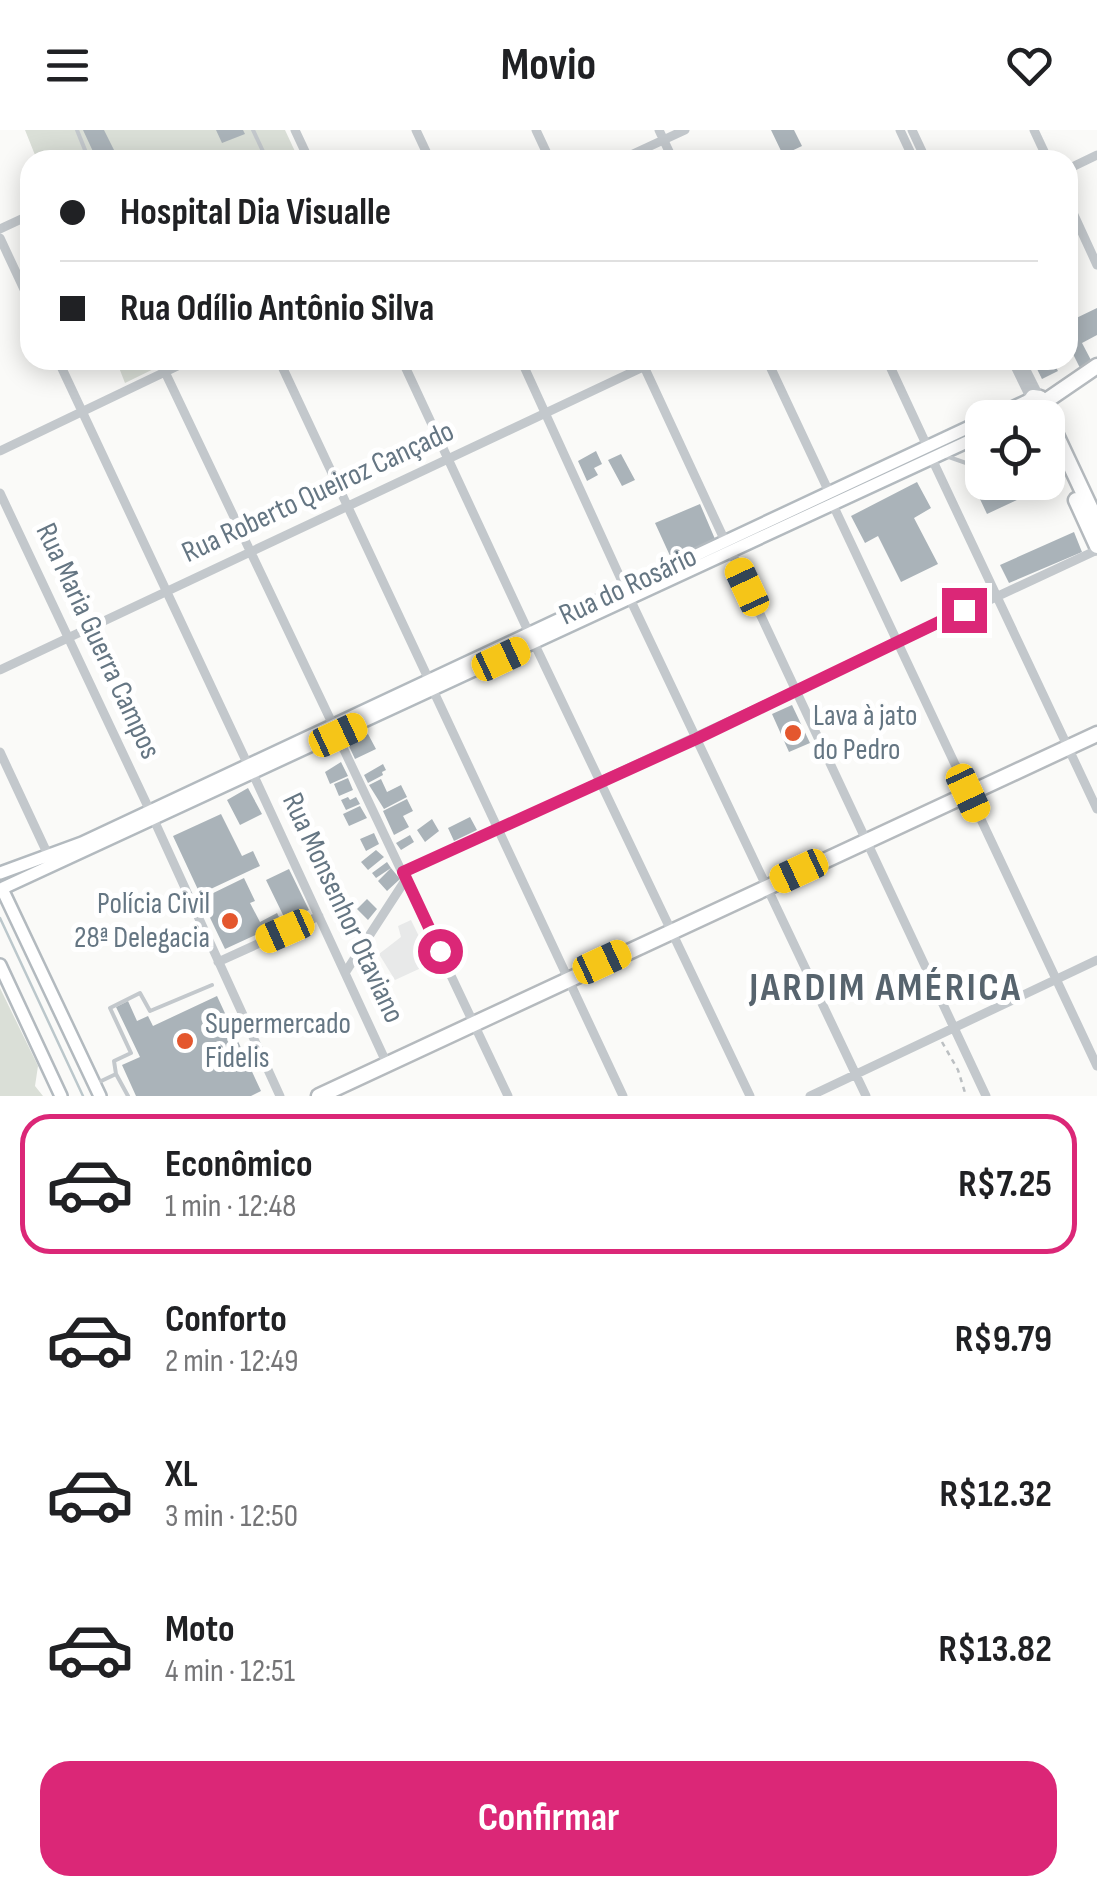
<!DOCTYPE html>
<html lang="pt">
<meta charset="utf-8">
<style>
:root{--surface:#fff;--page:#f6f6f6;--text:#202124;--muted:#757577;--line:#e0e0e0;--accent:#db2777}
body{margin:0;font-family:"Sofia Sans Condensed",sans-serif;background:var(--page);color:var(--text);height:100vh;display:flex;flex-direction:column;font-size:38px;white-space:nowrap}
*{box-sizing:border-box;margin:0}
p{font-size:32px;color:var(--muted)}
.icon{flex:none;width:55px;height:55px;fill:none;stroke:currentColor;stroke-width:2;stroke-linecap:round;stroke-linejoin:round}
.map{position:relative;height:966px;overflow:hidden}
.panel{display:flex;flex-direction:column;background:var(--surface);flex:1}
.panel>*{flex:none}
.banner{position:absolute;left:20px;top:20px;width:1058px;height:220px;border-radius:30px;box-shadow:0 5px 25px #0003;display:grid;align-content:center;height:220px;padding:0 40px;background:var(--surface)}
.controls{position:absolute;left:965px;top:270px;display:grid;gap:20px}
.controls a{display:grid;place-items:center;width:100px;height:100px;border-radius:20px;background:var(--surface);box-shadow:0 5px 25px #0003;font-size:50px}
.end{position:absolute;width:45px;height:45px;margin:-22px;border:12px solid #db2777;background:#fff;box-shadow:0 0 0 5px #fff}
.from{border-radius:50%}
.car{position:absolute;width:30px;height:60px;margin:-30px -15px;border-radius:12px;box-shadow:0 0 8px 2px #0007;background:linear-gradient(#f5c518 24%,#345 0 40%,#f5c518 0 76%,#345 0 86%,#f5c518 0)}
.banner b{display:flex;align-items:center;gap:35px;height:95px;font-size:38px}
.banner b+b{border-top:2px solid var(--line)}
.banner i{width:25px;height:25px;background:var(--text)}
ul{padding:18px 0 0;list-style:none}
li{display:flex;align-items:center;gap:30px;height:140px;margin:0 20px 15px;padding:0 20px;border:5px solid transparent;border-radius:30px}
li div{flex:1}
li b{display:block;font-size:38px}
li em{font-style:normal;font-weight:700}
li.current{border-color:var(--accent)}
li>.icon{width:90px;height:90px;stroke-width:1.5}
.cta{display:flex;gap:20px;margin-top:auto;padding:20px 40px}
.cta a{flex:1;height:115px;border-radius:30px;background:var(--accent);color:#fff;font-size:40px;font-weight:700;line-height:115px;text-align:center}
header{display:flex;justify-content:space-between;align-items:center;height:130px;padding:0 40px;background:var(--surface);font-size:45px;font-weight:700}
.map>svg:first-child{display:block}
.built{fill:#e8e9e9}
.green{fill:#dadfd7}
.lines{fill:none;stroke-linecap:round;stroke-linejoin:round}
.stream{stroke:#bbc7cb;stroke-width:2.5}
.building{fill:#aab3b9}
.secondary-casing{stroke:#b3babf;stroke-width:16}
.primary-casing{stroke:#b5babe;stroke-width:19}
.path{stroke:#bbbfc2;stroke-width:2.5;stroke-dasharray:5 5;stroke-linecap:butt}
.lane{stroke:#c3c8cc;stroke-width:4}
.street{stroke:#c3c8cc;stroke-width:9}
.secondary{stroke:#fff;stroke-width:11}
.primary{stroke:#fff;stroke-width:14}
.route{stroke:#db2777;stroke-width:12}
.poi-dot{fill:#e4572e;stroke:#fff;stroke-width:4}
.labels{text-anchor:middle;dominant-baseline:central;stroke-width:10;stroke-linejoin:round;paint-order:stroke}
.street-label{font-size:30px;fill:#657683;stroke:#fff}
.poi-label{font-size:30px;fill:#657683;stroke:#fff;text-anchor:start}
.district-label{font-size:40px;font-weight:bold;letter-spacing:2.5px;fill:#57646e;stroke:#fff}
</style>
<header><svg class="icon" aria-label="menu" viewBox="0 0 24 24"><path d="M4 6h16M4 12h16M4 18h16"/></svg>Movio<svg class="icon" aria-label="heart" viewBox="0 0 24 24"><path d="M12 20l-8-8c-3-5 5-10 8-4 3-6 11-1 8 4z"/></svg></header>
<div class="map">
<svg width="1097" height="966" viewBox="0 0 1097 966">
<rect width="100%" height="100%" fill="#fafaf8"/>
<path class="built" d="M 411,790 L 432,833 L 395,850 L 379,824 L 401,807 L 398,796 Z"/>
<path class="green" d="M 25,0 L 285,0 L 299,30 L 37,30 Z
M 116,230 L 172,230 L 125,253 Z
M 0,858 L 38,936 L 35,956 L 43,966 L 0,966 Z"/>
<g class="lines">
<path class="stream" d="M 0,788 L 83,966"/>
</g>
<path class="building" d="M 83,0 L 104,0 L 119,30 L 97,30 Z
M 216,0 L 243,0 L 245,4 L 222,13 Z
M 771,0 L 794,0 L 802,16 L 783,25 Z
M 1097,178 L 1097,205 L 1082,213 L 1092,232 L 1080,238 L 1068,214 L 1068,192 Z
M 1044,230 L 1048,237 L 1054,234 L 1058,241 L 1042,249 L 1035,235 Z
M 596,321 L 602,334 L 594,338 L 598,345 L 587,351 L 578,331 Z
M 621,324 L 635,350 L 622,356 L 608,330 Z
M 917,352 L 931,378 L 914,388 L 938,434 L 901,452 L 878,406 L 865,413 L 851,386 Z
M 1009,352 L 1034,352 L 1038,360 L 987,384 L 979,367 Z
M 700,374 L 715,409 L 671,428 L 655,393 Z
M 1074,402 L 1082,422 L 1009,453 L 1000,435 Z
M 792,575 L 810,613 L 789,622 L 772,584 Z
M 368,604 L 376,619 L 355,629 L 348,614 Z
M 341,632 L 348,646 L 330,654 L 325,642 Z
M 383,634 L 386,640 L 382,642 L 383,645 L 368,653 L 364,645 Z
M 348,648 L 353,660 L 339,666 L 334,654 Z
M 381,649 L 387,662 L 401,655 L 407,667 L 384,679 L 369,655 Z
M 248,658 L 262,684 L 240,695 L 227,670 Z
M 348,667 L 350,670 L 356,667 L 360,674 L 346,680 L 341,670 Z
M 407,669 L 413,681 L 403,686 L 409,697 L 394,705 L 383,681 Z
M 360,676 L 367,688 L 349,696 L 343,684 Z
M 221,684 L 242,726 L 253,721 L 260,736 L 200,764 L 173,706 Z
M 470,687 L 477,700 L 454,711 L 448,698 Z
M 432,689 L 439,701 L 425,712 L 417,700 Z
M 374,703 L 379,714 L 366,721 L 360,709 Z
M 410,705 L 414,712 L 401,720 L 396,713 Z
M 376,720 L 384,727 L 368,740 L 361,732 Z
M 387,732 L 391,738 L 376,748 L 372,743 Z
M 391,738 L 400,749 L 387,761 L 378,751 Z
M 289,739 L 309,780 L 286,791 L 266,750 Z
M 244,748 L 255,771 L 250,773 L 260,792 L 277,783 L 282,793 L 225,819 L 201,769 Z
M 367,769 L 377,779 L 368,790 L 357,779 Z
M 217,866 L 261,961 L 251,966 L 136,966 L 122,935 L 140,927 L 116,877 L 128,871 L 137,891 L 148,886 L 153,896 Z"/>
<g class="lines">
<defs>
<path id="secondary" d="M 991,288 L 1029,270
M 1019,288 L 1035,280
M 0,743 L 82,713 L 982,291
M 3,758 L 982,305
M 3,761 L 100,966
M 0,835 L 61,966"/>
<path id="primary" d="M 1043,273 L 1097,236
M 1042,275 L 1097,392
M 1040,288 L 1029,273 L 1033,267 L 1040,268
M 1076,370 L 1097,416
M 319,966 L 1097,604"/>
</defs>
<use href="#secondary" class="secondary-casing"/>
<use href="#primary" class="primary-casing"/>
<path class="path" d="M 942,912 L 958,940 L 966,966"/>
<path class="lane" d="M 77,0 L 89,30
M 253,0 L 267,30
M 946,326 L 966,333 L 982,329
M 966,333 L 982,340
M 116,944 L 128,966
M 97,953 L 116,944 L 114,931 L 131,923 L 110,878 L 140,863 L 150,881 L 212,855"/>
<path class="street" d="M 295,0 L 309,30
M 416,0 L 430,30
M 536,0 L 550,30
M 659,0 L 673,30
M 900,0 L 914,30
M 912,0 L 926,30
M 1034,0 L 1048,30
M 620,30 L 685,0
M 1068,39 L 1097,25
M 1068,72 L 1097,135
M 0,99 L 30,85
M 0,108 L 30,172
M 58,230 L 248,635
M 279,230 L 429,550
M 402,230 L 529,503
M 521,230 L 625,458
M 641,230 L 725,411
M 767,230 L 829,362
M 887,230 L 927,316
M 1012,230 L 1031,269
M 1021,230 L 1040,268
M 165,242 L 333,595
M 0,321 L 190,230
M 932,329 L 1097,679
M 0,363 L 150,681
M 833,375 L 1097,936
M 731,422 L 986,966
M 630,469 L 866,966
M 534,513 L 750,966
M 0,540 L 658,230
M 433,560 L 623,966
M 337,605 L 508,966
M 0,622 L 49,727
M 253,644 L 387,934
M 154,690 L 280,966
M 403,743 L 1097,420
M 218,832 L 319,786
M 345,843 L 406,749
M 810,966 L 1097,830"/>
<use href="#secondary" class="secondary"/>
<use href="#primary" class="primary"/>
</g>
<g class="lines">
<path class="route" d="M 440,821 L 403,742 L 696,609 L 964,480"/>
</g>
<g class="poi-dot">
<circle cx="793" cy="603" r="10"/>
<circle cx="230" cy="791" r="10"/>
<circle cx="185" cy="911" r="10"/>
</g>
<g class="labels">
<g class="street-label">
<text transform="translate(318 362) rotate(-25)">Rua Roberto Queiroz Cançado</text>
<text transform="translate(628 456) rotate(-25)">Rua do Rosário</text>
<text transform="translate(98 511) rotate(65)">Rua Maria Guerra Campos</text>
<text transform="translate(343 778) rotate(65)">Rua Monsenhor Otaviano</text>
</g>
<g class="poi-label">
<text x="813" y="586">Lava à jato<tspan x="813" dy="34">do Pedro</tspan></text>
<text x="210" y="774" text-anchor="end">Polícia Civil<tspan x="210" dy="34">28ª Delegacia</tspan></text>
<text x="205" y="894">Supermercado<tspan x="205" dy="34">Fidelis</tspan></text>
</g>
<g class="district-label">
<text x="886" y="858">JARDIM AMÉRICA</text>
</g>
</g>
</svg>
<div class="controls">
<a><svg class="icon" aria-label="locate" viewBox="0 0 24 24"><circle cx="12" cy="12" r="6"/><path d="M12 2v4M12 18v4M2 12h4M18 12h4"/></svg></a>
</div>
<i class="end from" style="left:440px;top:821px"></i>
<i class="end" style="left:964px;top:480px"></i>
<i class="car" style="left:747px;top:457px;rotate:335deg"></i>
<i class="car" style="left:501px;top:529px;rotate:65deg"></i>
<i class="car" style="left:338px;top:605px;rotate:65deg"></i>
<i class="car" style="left:968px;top:663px;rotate:155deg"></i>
<i class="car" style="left:799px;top:741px;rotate:245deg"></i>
<i class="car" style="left:285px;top:801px;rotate:246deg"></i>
<i class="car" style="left:602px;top:832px;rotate:65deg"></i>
<div class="banner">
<b><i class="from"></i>Hospital Dia Visualle</b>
<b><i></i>Rua Odílio Antônio Silva</b>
</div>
</div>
<section class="panel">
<ul>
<li class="current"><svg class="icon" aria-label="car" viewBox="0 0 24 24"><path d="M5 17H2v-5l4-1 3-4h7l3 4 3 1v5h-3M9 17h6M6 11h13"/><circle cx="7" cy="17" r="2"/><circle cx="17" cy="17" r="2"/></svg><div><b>Econômico</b><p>1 min · 12:48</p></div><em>R$7.25</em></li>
<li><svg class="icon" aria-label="car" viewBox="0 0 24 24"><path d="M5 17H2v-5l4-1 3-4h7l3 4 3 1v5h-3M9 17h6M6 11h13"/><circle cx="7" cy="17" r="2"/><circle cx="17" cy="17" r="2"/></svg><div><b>Conforto</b><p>2 min · 12:49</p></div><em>R$9.79</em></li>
<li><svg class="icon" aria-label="car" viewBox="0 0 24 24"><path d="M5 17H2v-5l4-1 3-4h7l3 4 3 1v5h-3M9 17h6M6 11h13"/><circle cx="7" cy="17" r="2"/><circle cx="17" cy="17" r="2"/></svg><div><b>XL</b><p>3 min · 12:50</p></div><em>R$12.32</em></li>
<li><svg class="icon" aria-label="car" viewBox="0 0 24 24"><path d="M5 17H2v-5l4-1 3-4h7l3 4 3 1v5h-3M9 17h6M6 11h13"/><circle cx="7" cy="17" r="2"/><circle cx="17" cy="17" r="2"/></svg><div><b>Moto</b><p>4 min · 12:51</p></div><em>R$13.82</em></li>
</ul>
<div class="cta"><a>Confirmar</a></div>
</section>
